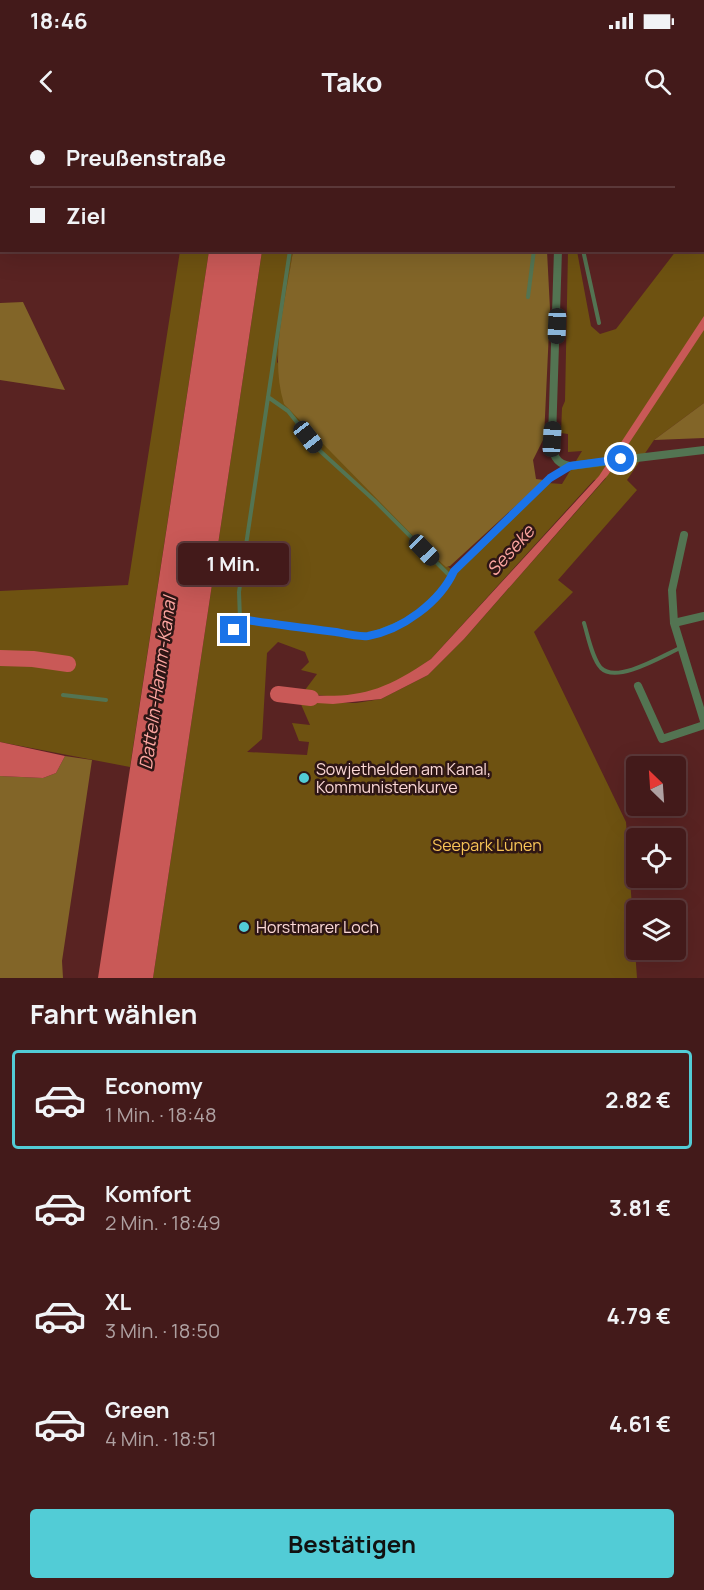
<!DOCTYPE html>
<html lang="de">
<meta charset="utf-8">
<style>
:root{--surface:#431a1a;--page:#4d2727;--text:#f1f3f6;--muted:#afa1a2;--line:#5b3839;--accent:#52ccd6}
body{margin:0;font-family:Manrope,sans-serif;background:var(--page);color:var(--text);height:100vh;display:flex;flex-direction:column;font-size:22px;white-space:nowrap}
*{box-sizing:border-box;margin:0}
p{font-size:20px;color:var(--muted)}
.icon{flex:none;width:33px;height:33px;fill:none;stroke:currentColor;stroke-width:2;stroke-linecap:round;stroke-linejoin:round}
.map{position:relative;height:858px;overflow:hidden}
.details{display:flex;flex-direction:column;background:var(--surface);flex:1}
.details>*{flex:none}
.banner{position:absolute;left:0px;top:0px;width:705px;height:132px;box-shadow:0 6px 24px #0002,0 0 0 2px var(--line);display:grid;align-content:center;height:132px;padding:0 30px;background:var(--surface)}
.needle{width:39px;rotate:335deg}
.fabs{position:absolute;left:626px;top:636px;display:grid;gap:12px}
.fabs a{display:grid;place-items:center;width:60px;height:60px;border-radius:6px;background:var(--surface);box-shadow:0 6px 24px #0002,0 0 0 2px var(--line);font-size:30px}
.end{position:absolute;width:27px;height:27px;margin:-14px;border:8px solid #1a73e8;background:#fff;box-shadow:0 0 0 3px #fff}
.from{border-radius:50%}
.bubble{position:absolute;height:42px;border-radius:6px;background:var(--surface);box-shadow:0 6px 24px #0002,0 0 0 2px var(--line);font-size:20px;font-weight:700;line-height:42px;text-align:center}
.car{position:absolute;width:18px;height:36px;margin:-18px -9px;border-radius:8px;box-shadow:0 0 4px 2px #0007;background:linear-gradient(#222 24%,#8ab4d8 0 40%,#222 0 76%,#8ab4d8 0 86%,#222 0)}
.banner b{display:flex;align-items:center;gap:21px;height:57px;font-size:22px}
.banner b+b{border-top:2px solid var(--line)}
.banner i{width:15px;height:15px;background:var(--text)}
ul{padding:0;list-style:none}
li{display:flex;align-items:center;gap:18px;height:99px;margin:0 12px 9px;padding:0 18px;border:3px solid transparent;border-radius:6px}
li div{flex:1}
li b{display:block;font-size:22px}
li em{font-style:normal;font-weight:700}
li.selected{border-color:var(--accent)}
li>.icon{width:54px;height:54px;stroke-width:1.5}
h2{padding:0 30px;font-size:27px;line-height:72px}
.button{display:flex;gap:12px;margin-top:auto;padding:12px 30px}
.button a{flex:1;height:69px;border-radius:6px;background:var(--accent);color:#111;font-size:24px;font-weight:700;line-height:69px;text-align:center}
.status{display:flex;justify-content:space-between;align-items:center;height:42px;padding:0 30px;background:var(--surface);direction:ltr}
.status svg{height:16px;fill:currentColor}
header{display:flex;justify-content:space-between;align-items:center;height:78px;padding:0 30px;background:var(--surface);font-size:27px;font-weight:700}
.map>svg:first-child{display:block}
.green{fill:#6e5211;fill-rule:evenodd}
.forest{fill:#826528}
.water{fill:#c95957}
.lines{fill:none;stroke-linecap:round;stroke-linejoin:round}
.river{stroke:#c95957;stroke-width:16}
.service{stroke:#537452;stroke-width:4}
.minor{stroke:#537452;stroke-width:8}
.route{stroke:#1a73e8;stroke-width:8}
.poi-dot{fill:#52ccd6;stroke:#2e1615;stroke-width:2}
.labels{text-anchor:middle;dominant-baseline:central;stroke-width:5;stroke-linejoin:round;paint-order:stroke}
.poi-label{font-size:16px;fill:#fcd9d6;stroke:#2e1615;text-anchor:start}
.park-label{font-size:16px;fill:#f9c557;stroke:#2e1615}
.water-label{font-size:18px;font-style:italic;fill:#fda6a1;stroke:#2e1615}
</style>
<div class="status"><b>18:46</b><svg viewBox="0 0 49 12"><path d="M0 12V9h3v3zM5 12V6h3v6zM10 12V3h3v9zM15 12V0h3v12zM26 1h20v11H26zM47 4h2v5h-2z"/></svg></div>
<header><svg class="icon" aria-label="back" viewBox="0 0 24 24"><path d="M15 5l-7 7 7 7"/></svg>Tako<svg class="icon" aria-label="search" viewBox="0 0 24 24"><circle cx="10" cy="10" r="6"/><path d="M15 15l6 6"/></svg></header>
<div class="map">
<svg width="704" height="858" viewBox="0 0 704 858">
<rect width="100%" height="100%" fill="#592322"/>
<path class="green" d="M 704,96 L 704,283 L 654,320 L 627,360 L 637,370 L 558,460 L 573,472 L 534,512 L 626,702 L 637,858 L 153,858 L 262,131 L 293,131 L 277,242 L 405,406 L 426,429 L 456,453 L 548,363 L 562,364 L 582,331 L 568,332 L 568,314 L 561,313 L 562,288 L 565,281 L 568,131 L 577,131 L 591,206 L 600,214 L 616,209 L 676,131 L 704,130 ZM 606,358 L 464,519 L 428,555 L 381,579 L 356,583 L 300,582 L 310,605 L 292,603 L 299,621 L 309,622 L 307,635 L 247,632 L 262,619 L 267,533 L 278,522 L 305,532 L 309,542 L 301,550 L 317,554 L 302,574 L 339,577 L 360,575 L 381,569 L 406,556 L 431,539 L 594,360 Z
M 180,131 L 209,131 L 130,647 L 0,622 L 0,471 L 128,465 Z"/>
<path class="forest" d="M 293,131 L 547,131 L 550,189 L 544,318 L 533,340 L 536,359 L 544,360 L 450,446 L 446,447 L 426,429 L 284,284 C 269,235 286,180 293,131 Z
M 23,182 L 65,270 L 0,260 L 0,183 Z
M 704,283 L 704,318 L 654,320 Z
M 65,636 L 92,640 L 62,841 L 63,858 L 0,858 L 0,656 L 43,658 L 56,653 Z"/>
<path class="water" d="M 209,131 L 262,131 L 153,858 L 98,858 Z
M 704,196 L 704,210 L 608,355 L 464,519 L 428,555 L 381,579 L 333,584 L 300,582 L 289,578 L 289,574 C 353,579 377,576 431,539 L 599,356 Z
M 0,622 L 65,636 L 56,653 L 43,658 L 0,656 Z"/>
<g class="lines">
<path class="river" d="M 0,538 L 33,539 L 68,544
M 278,574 L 311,578"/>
<path class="service" d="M 672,0 L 672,2
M 154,2 L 155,0
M 296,2 L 296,0
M 309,2 L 310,0
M 0,20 L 2,22
M 583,130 L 599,203
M 528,177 L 534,130
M 268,277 L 288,291 L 319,330 L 375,381 L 451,457
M 240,499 L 239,472 L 290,130
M 584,503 C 588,516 592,538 601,548 C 617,564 664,535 680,528
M 228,521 L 240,499 L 367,516 L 409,499 L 428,484 L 446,465 L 454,451 L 550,358 L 569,347
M 63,575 L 106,580"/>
<path class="minor" d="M 538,0 L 539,2
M 558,130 L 552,319 C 552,333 555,344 570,346 L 704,330
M 684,415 L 672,470 L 674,503 L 704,601
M 674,503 L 704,496
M 638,566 L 662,619 L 704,605"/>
</g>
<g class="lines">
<path class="route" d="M 234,510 L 240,499 C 272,504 304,508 336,512 C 346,514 359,517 368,516 C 402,510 440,482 454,451 L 550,358 L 570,346 L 621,339"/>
</g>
<g class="poi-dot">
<circle cx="304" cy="658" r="6"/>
<circle cx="244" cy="807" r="6"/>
</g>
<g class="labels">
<g class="poi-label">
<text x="316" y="649">Sowjethelden am Kanal,<tspan x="316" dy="18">Kommunistenkurve</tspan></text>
<text x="256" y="807">Horstmarer Loch</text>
</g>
<g class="park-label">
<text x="487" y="725">Seepark Lünen</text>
</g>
<g class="water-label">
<text transform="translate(510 430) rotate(-48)">Seseke</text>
<text transform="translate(157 563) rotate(-82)">Datteln-Hamm-Kanal</text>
</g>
</g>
</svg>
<div class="fabs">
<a><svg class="needle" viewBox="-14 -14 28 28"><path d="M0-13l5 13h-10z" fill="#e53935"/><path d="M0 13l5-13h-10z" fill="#afa1a2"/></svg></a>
<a><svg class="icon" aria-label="locate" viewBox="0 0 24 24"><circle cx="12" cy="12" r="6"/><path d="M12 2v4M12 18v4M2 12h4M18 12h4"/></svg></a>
<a><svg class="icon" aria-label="layers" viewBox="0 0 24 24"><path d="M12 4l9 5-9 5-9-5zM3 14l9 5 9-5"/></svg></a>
</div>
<i class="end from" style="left:621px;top:339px"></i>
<i class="end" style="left:234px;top:510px"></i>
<div class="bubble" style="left:178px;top:423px;width:111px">1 Min.</div>
<i class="car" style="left:557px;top:206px;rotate:182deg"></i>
<i class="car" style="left:308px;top:317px;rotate:142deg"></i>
<i class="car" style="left:552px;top:319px;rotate:3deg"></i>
<i class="car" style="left:424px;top:430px;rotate:136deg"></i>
<div class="banner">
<b><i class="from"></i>Preußenstraße</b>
<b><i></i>Ziel</b>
</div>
</div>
<section class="details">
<h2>Fahrt wählen</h2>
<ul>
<li class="selected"><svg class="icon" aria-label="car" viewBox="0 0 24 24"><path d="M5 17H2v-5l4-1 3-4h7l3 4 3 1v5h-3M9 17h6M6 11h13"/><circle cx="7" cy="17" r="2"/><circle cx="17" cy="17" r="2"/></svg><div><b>Economy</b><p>1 Min. · 18:48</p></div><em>2.82 €</em></li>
<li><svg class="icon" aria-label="car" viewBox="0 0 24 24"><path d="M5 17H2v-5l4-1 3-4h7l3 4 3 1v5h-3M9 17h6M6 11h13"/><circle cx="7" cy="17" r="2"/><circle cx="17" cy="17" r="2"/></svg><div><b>Komfort</b><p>2 Min. · 18:49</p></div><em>3.81 €</em></li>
<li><svg class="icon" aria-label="car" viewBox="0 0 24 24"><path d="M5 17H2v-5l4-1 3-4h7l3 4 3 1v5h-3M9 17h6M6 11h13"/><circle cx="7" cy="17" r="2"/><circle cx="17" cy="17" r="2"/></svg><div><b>XL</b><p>3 Min. · 18:50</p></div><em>4.79 €</em></li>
<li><svg class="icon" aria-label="car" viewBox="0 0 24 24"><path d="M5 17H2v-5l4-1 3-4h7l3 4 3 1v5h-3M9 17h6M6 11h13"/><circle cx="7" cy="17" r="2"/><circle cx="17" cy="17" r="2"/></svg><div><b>Green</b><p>4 Min. · 18:51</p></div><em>4.61 €</em></li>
</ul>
<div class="button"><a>Bestätigen</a></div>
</section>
